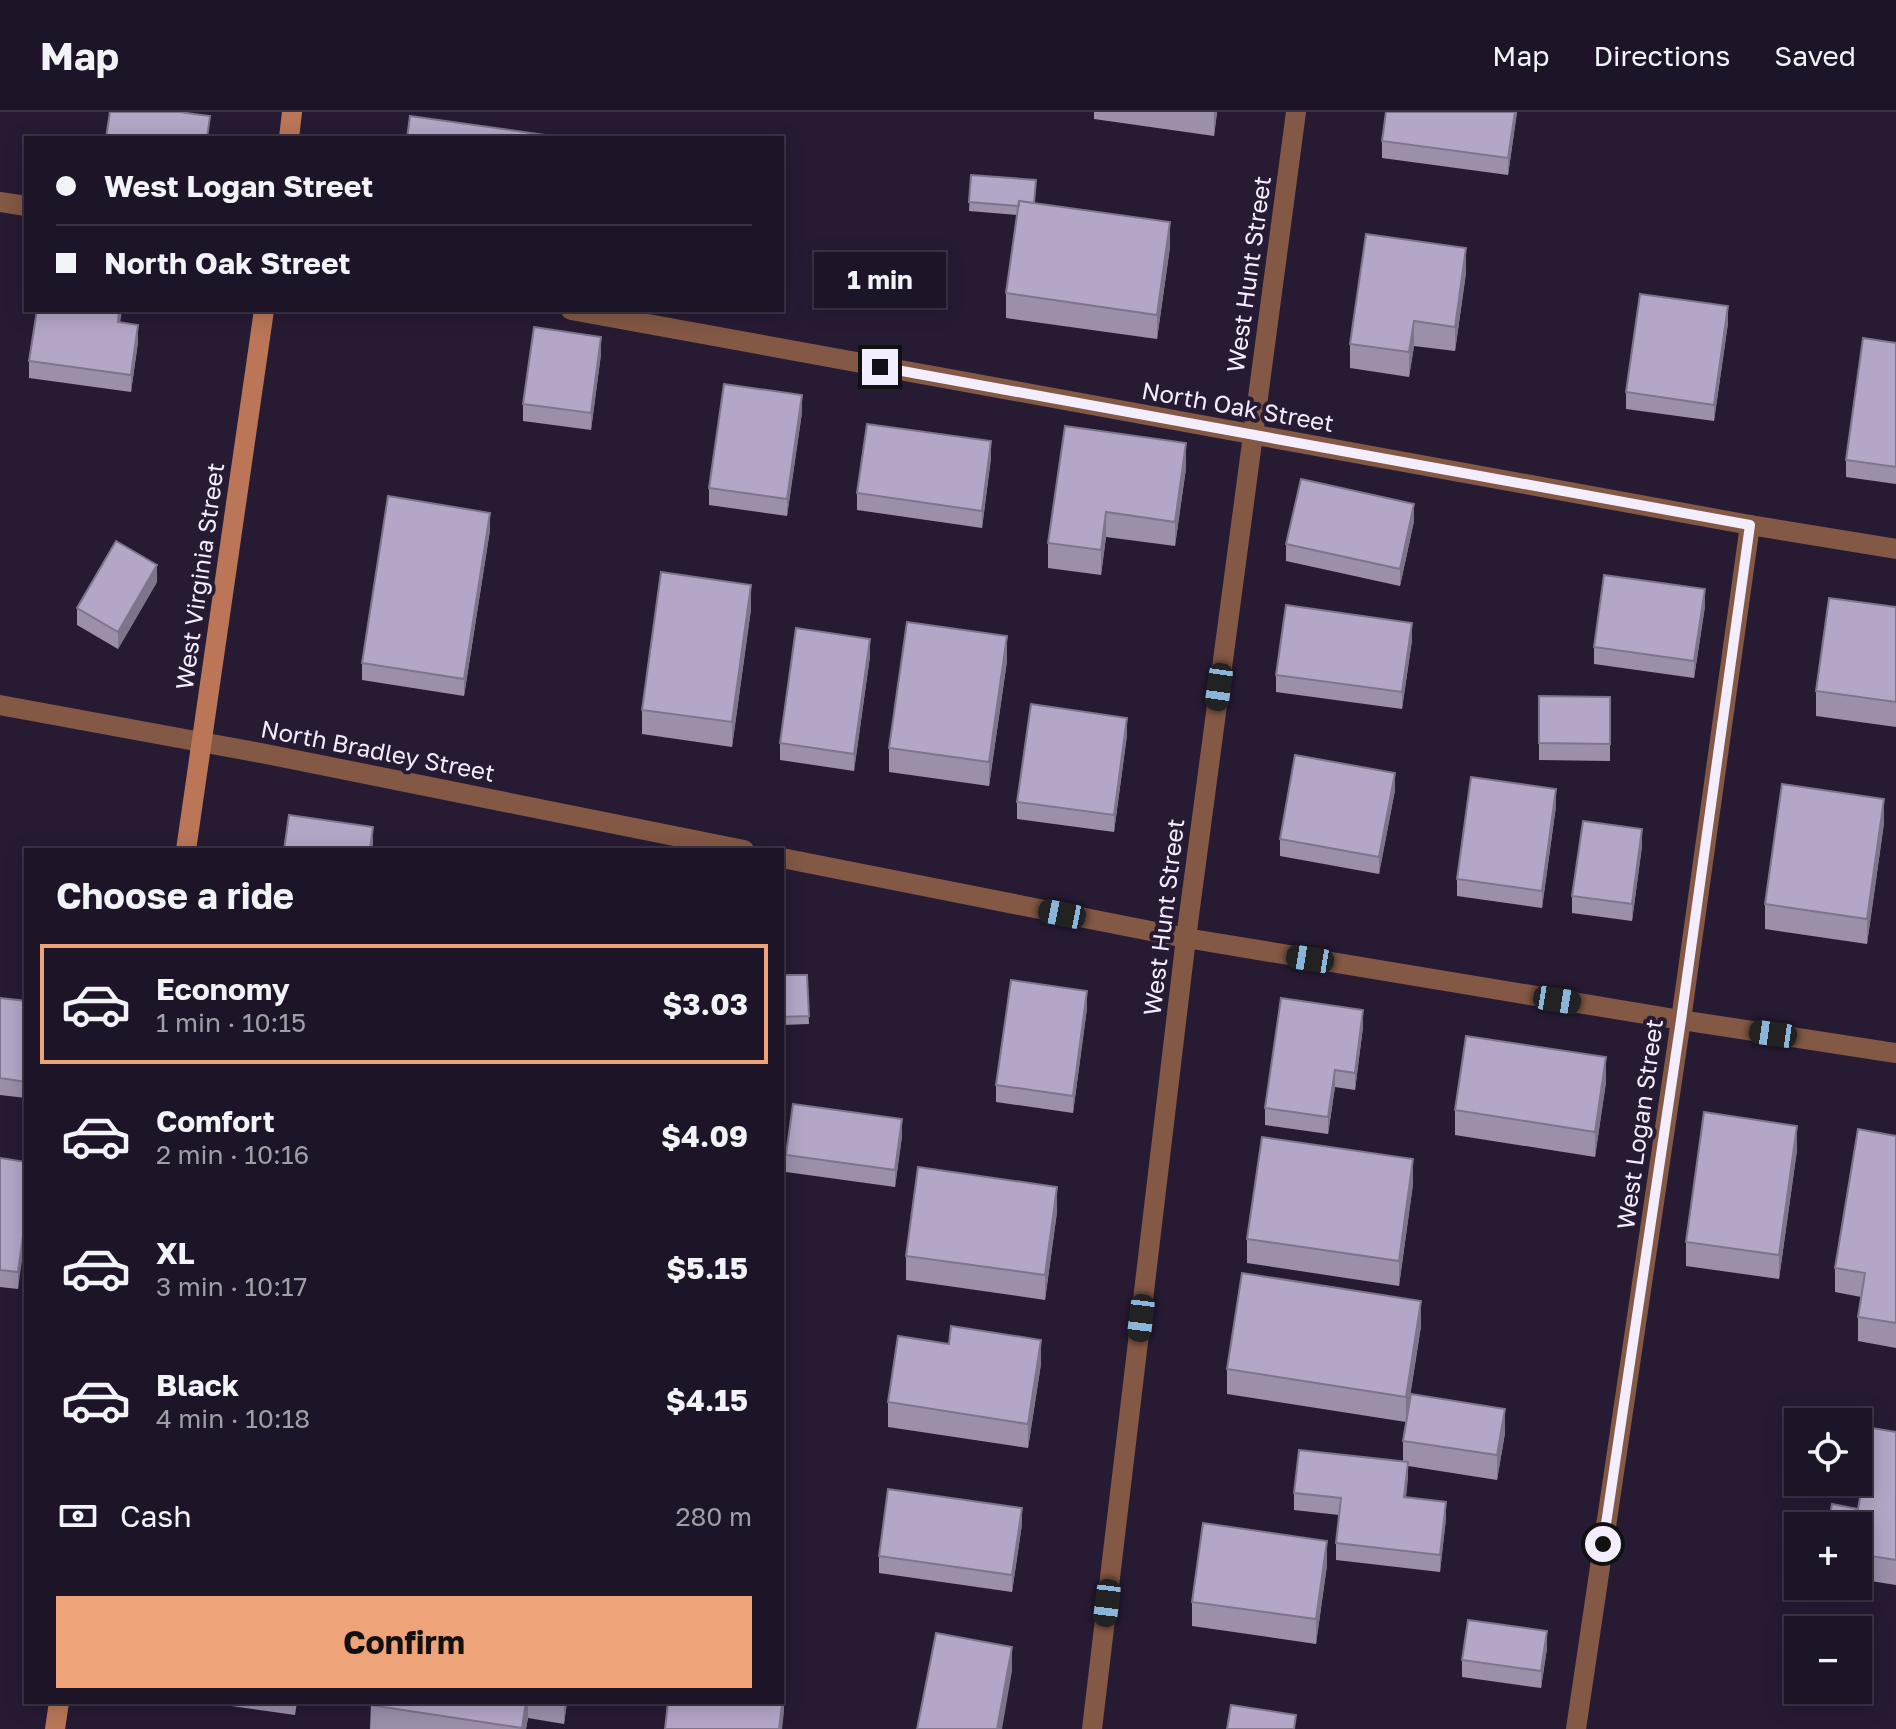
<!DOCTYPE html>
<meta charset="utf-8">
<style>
:root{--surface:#1d1427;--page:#251d2f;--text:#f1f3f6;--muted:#a09ea7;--line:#3b3344;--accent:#efa378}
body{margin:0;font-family:"Golos Text",sans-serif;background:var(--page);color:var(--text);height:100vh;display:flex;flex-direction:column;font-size:30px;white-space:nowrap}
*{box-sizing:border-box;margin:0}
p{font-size:26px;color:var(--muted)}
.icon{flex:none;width:44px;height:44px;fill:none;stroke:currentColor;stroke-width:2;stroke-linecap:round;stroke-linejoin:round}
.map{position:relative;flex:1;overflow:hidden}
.panel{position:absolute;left:24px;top:736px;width:760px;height:856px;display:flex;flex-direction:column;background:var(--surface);border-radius:0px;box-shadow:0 4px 20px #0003,0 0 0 2px var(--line)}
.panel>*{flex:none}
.hud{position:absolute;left:24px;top:24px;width:760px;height:176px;border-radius:0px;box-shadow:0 4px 20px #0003,0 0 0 2px var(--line);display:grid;align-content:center;height:176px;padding:0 32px;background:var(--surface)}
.controls{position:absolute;left:1784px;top:1296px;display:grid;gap:16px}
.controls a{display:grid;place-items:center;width:88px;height:88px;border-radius:0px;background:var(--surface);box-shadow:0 4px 20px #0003,0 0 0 2px var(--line);font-size:40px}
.end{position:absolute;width:36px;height:36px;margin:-18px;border:10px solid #f4edfe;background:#111;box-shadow:0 0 0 4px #111}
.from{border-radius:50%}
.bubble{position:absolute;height:56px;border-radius:0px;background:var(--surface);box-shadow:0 4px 20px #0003,0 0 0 2px var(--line);font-size:26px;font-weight:700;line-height:56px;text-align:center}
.car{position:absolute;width:24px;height:48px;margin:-24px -12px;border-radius:10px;box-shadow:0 0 6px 2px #0007;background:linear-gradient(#222 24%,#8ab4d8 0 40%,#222 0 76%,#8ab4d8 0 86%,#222 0)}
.hud b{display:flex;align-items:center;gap:28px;height:76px;font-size:30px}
.hud b+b{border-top:2px solid var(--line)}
.hud i{width:20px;height:20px;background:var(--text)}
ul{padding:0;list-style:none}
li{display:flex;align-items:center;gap:24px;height:120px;margin:0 16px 12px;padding:0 16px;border:4px solid transparent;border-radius:0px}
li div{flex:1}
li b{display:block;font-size:30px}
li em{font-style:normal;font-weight:700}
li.selected{border-color:var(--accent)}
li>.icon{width:72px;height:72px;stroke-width:1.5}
h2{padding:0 32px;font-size:36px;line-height:96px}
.pay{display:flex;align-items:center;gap:20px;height:88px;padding:0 32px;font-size:30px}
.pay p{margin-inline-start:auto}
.action{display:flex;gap:16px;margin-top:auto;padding:16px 32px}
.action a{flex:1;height:92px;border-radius:0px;background:var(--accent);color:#111;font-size:32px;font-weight:700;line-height:92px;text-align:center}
header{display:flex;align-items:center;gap:48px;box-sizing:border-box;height:112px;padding:0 40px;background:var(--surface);border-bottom:2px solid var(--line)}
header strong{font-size:38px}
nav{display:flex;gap:44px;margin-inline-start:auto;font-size:28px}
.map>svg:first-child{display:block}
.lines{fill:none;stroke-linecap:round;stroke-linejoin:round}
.lane{stroke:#835845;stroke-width:20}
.street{stroke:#835845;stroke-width:20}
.secondary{stroke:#ba7657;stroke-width:20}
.wall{fill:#9b8faa}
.shaded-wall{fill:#7e748b}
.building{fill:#b4a6c6;stroke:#7e748b;stroke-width:2}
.route{stroke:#f4edfe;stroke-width:10}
.labels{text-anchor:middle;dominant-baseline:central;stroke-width:8;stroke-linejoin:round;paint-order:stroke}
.street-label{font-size:24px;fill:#f4edfe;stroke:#271b34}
</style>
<header>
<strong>Map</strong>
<nav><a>Map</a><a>Directions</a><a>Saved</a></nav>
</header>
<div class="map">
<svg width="1896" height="1617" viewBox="0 0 1896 1617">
<rect width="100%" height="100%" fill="#271b34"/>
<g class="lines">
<path class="lane" d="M 1576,1617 L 1681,908 L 1750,413"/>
<path class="street" d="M 0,90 L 26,94
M 571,198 L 1750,413 L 1896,437
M 0,593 L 266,642 L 744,738
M 782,746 L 1186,826 L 1681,908 L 1896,941
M 1092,1617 L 1186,826 L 1296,0"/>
<path class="secondary" d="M 289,26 L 292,0
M 186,738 L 264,198
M 55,1617 L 59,1590"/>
</g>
<path class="wall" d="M 1094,0 L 1217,0 L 1214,24 L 1094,7 Z
M 1517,0 L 1508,63 L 1382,46 L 1382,29 Z
M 971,63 L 1036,77 L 1034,91 L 1170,135 L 1157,227 L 1006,206 L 1006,181 L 1017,103 L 969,99 Z
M 1466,161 L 1455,239 L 1414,234 L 1409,265 L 1350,256 L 1350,232 Z
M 120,210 L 138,230 L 131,280 L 29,266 L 29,249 Z
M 1728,211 L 1714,309 L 1626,297 L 1626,280 Z
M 1896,231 L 1896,372 L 1846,365 L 1846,348 Z
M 601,242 L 591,318 L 523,309 L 523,292 Z
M 802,300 L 787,404 L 709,393 L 709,376 Z
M 991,346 L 982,416 L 857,398 L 857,381 Z
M 1186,356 L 1175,434 L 1106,425 L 1101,463 L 1048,456 L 1048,431 Z
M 1414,409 L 1400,474 L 1286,449 L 1286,432 Z
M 490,418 L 464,584 L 362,568 L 362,551 Z
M 157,470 L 118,537 L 77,513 L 77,496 Z
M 1705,494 L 1694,566 L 1594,552 L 1594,535 Z
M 1896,495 L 1896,615 L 1816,604 L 1816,579 Z
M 751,497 L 732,635 L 642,622 L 642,598 Z
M 1412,528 L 1402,597 L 1276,580 L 1276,563 Z
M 870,544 L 854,659 L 780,648 L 780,631 Z
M 1007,549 L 989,674 L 889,660 L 889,636 Z
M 1539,584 L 1610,585 L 1610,649 L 1539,648 Z
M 1127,623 L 1114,720 L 1017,707 L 1017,690 Z
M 1395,678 L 1379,762 L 1280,744 L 1280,727 Z
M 1556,694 L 1542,796 L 1457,784 L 1457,767 Z
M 1884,711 L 1867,832 L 1765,817 L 1765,792 Z
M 1642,734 L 1632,809 L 1572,801 L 1572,784 Z
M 782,863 L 807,863 L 809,912 L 782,913 Z
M 0,886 L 26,889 L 26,986 L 0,983 Z
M 1087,896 L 1073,1001 L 996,990 L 996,973 Z
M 1363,915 L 1355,978 L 1335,975 L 1328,1022 L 1265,1013 L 1265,996 Z
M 1606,970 L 1595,1045 L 1455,1023 L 1455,998 Z
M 902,1024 L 895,1075 L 786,1060 L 786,1043 Z
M 1896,1024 L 1896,1236 L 1858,1229 L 1858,1205 L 1861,1185 L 1835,1180 L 1835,1156 Z
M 1797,1038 L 1779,1167 L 1686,1154 L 1686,1130 Z
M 0,1046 L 26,1050 L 18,1177 L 0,1175 Z
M 1413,1072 L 1399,1174 L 1247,1151 L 1247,1127 Z
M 1057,1100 L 1045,1188 L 906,1168 L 906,1144 Z
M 1421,1214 L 1406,1310 L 1227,1282 L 1227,1257 Z
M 1041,1252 L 1028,1336 L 888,1315 L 888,1290 Z
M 1896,1320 L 1896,1473 L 1858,1467 L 1858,1397 Z
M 1505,1321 L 1497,1368 L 1408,1354 L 1406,1385 L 1446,1406 L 1440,1460 L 1336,1448 L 1336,1431 L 1339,1403 L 1294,1398 L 1294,1381 L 1403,1349 L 1403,1329 Z
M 1022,1412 L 1012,1480 L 879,1461 L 879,1444 Z
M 1327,1453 L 1316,1532 L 1192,1514 L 1192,1490 Z
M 1547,1536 L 1541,1576 L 1462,1565 L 1462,1548 Z
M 203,1590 L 297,1590 L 295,1603 Z
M 371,1590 L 567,1590 L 564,1612 L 528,1606 L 526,1617 L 370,1617 Z"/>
<path class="shaded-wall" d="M 1214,0 L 1217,0 L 1214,24 Z
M 1515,0 L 1517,0 L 1508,63 L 1508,46 Z
M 1170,110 L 1170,135 L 1157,227 L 1157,203 Z
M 1466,136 L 1466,161 L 1455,239 L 1455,215 Z
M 1728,194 L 1728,211 L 1714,309 L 1714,293 Z
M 119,198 L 122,198 L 118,227 L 118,210 Z
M 1414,209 L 1414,234 L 1409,265 L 1409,240 Z
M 138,213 L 138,230 L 131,280 L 131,263 Z
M 601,225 L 601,242 L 591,318 L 591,301 Z
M 802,283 L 802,300 L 787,404 L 787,387 Z
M 991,329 L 991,346 L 982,416 L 982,399 Z
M 1186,331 L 1186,356 L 1175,434 L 1175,410 Z
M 1414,392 L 1414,409 L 1400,474 L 1400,457 Z
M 1106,400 L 1106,425 L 1101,463 L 1101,438 Z
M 490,401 L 490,418 L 464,584 L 464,567 Z
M 157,453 L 157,470 L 118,537 L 118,520 Z
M 751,473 L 751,497 L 732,635 L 732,610 Z
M 1705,477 L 1705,494 L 1694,566 L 1694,549 Z
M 1412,511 L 1412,528 L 1402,597 L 1402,580 Z
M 1007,524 L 1007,549 L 989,674 L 989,650 Z
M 870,527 L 870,544 L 854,659 L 854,642 Z
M 1127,606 L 1127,623 L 1114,720 L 1114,703 Z
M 1395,661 L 1395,678 L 1379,762 L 1379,745 Z
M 1556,677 L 1556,694 L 1542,796 L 1542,779 Z
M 1884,687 L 1884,711 L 1867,832 L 1867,807 Z
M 373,715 L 373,738 L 370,738 Z
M 1642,717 L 1642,734 L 1632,809 L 1632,792 Z
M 1087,879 L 1087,896 L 1073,1001 L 1073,984 Z
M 1363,898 L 1363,915 L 1355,978 L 1355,961 Z
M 1606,945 L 1606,970 L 1595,1045 L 1595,1020 Z
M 1335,958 L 1335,975 L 1328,1022 L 1328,1005 Z
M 902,1007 L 902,1024 L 895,1075 L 895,1058 Z
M 1797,1014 L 1797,1038 L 1779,1167 L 1779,1143 Z
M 1413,1047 L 1413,1072 L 1399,1174 L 1399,1149 Z
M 1057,1075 L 1057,1100 L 1045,1188 L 1045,1163 Z
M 26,1103 L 26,1120 L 18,1177 L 18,1160 Z
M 1421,1189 L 1421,1214 L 1406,1310 L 1406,1285 Z
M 1041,1228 L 1041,1252 L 1028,1336 L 1028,1312 Z
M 1505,1297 L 1505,1321 L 1497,1368 L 1497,1343 Z
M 1408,1350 L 1408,1367 L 1404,1402 L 1404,1385 Z
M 1446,1390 L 1446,1406 L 1440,1460 L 1440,1443 Z
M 1022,1396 L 1022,1412 L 1012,1480 L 1012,1463 Z
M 1327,1429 L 1327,1453 L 1316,1532 L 1316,1507 Z
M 1547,1519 L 1547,1536 L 1541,1576 L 1541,1559 Z
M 1012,1535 L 1012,1559 L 1002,1617 L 997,1617 Z
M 784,1576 L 784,1600 L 782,1617 L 779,1617 Z
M 526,1590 L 528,1590 L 528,1606 L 526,1617 L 522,1617 Z
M 564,1590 L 567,1590 L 564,1612 Z"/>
<path class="building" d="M 110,0 L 179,0 L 210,4 L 207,26 L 106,26 Z
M 1386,0 L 1515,0 L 1508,46 L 1382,29 Z
M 410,4 L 566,26 L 407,26 Z
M 971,63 L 1036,68 L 1034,91 L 1019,89 L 1019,94 L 969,90 Z
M 1019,89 L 1170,110 L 1157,203 L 1006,181 Z
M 1366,122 L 1466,136 L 1455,215 L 1414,209 L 1409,240 L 1350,232 Z
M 1640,182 L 1728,194 L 1714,293 L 1626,280 Z
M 37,198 L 119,198 L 118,210 L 138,213 L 131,263 L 29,249 Z
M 534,215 L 601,225 L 591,301 L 523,292 Z
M 1863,226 L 1896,231 L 1896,355 L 1846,348 Z
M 724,272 L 802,283 L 787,387 L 709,376 Z
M 867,312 L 991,329 L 982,399 L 857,381 Z
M 1065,314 L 1186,331 L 1175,410 L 1106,400 L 1101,438 L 1048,431 Z
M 1301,367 L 1414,392 L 1400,457 L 1286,432 Z
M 388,384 L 490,401 L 464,567 L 362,551 Z
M 116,429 L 157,453 L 118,520 L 77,496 Z
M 661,460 L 751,473 L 732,610 L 642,598 Z
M 1604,463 L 1705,477 L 1694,549 L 1594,535 Z
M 1829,486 L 1896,495 L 1896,590 L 1816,579 Z
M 1286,493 L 1412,511 L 1402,580 L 1276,563 Z
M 907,510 L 1007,524 L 989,650 L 889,636 Z
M 796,516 L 870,527 L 854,642 L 780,631 Z
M 1539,584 L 1610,585 L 1610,632 L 1539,631 Z
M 1031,592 L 1127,606 L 1114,703 L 1017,690 Z
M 1295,643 L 1395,661 L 1379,745 L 1280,727 Z
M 1471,665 L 1556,677 L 1542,779 L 1457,767 Z
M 1782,672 L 1884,687 L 1867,807 L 1765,792 Z
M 289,703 L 373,715 L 370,738 L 284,738 Z
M 1583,709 L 1642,717 L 1632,792 L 1572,784 Z
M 411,736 L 431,738 L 410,738 Z
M 782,863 L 807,863 L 809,904 L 782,905 Z
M 1011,868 L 1087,879 L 1073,984 L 996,973 Z
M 0,886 L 26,889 L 26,970 L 0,966 Z
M 1281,886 L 1363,898 L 1355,961 L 1335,958 L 1328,1005 L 1265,996 Z
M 1466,924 L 1606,945 L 1595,1020 L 1455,998 Z
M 793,992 L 902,1007 L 895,1058 L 786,1043 Z
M 1704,1000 L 1797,1014 L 1779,1143 L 1686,1130 Z
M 1858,1017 L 1896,1024 L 1896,1211 L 1858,1205 L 1865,1161 L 1835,1156 Z
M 1262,1025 L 1413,1047 L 1399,1149 L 1247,1127 Z
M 0,1046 L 26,1050 L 26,1103 L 18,1160 L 0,1158 Z
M 918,1055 L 1057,1075 L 1045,1163 L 906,1144 Z
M 1242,1161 L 1421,1189 L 1406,1285 L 1227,1257 Z
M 951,1214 L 1041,1228 L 1028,1312 L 888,1290 L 898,1224 L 949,1232 Z
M 1411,1282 L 1505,1297 L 1497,1343 L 1403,1329 Z
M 1872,1316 L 1896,1320 L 1896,1448 L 1858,1442 L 1858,1414 L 1828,1414 L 1832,1392 L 1858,1397 Z
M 1299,1338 L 1408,1350 L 1404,1385 L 1446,1390 L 1440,1443 L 1336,1431 L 1341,1386 L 1294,1381 Z
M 888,1377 L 1022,1396 L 1012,1463 L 879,1444 Z
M 1203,1411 L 1327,1429 L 1316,1507 L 1192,1490 Z
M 1468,1508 L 1547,1519 L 1541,1559 L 1462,1548 Z
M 936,1521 L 1012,1535 L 997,1617 L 917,1617 Z
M 782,1575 L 784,1576 L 779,1617 L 665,1617 L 668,1590 L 782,1590 Z
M 371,1590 L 526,1590 L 522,1616 L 370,1593 Z
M 1231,1593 L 1296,1603 L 1294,1617 L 1227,1617 Z"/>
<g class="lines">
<path class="route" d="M 880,255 L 1750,413 L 1681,908 L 1603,1432"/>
</g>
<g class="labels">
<g class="street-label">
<text transform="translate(1248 162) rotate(-82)">West Hunt Street</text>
<text transform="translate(1238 294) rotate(10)">North Oak Street</text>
<text transform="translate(199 464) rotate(-82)">West Virginia Street</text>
<text transform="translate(378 638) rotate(11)">North Bradley Street</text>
<text transform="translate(1163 805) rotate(-83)">West Hunt Street</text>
<text transform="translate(1639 1012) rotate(-82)">West Logan Street</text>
</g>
</g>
</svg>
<div class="controls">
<a><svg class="icon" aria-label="locate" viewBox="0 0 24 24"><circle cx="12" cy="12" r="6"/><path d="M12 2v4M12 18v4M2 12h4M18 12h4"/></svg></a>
<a>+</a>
<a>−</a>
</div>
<i class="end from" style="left:1603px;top:1432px"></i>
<i class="end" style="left:880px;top:255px"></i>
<div class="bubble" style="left:814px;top:140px;width:132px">1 min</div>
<i class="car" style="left:1219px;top:575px;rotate:188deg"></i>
<i class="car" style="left:1062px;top:802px;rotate:281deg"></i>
<i class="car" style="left:1310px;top:847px;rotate:279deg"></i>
<i class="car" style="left:1557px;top:888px;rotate:99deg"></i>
<i class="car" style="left:1773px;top:922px;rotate:278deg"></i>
<i class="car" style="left:1141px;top:1206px;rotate:187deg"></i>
<i class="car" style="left:1107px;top:1491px;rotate:187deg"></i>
<div class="hud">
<b><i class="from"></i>West Logan Street</b>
<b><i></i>North Oak Street</b>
</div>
<section class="panel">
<h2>Choose a ride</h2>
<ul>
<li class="selected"><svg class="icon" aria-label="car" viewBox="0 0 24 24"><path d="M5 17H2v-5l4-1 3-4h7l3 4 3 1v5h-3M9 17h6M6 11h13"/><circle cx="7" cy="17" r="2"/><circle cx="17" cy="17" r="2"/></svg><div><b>Economy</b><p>1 min · 10:15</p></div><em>$3.03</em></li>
<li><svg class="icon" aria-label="car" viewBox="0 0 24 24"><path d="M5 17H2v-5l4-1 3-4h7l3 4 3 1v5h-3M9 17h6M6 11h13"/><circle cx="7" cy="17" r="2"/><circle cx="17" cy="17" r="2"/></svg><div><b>Comfort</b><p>2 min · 10:16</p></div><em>$4.09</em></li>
<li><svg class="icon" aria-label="car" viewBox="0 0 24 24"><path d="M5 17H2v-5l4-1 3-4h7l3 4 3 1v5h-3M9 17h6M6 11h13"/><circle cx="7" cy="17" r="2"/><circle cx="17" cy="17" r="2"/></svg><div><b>XL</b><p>3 min · 10:17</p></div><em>$5.15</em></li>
<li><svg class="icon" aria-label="car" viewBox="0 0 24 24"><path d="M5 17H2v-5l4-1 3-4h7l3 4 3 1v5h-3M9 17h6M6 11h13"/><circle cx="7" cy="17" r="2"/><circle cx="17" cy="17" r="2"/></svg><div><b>Black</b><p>4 min · 10:18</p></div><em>$4.15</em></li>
</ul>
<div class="pay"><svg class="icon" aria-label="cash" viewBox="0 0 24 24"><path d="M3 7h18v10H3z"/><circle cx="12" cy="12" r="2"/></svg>Cash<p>280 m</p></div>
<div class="action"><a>Confirm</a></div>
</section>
</div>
